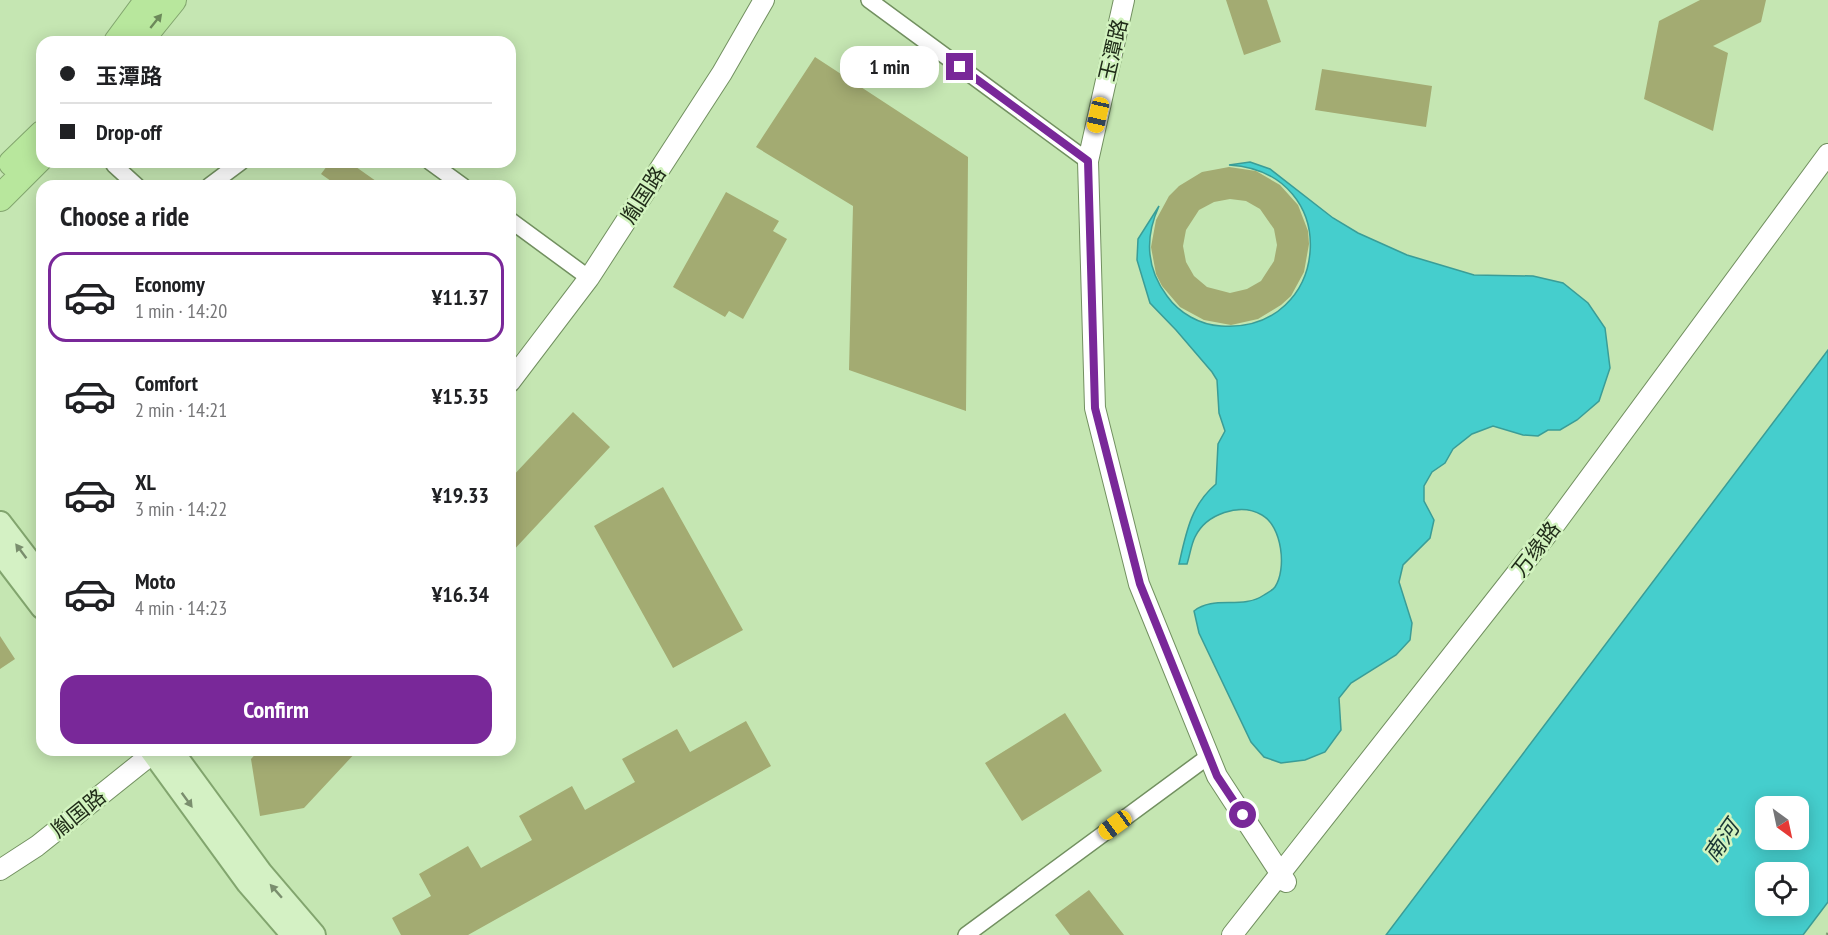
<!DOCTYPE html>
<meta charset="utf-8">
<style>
:root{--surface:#fff;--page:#f6f6f6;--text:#202124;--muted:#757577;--line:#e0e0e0;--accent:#792899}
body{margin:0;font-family:"PT Sans Narrow","Noto Sans SC",sans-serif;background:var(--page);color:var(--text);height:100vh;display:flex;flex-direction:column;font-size:22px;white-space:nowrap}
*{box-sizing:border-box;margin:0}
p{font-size:20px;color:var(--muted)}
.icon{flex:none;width:33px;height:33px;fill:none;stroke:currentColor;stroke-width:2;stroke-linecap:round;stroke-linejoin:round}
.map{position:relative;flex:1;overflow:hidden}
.drawer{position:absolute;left:36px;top:180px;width:480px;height:576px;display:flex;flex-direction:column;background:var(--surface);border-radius:18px;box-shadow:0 3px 15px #0003}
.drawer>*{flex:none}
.banner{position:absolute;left:36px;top:36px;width:480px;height:132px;border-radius:18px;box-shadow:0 3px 15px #0003;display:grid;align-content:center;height:132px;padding:0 24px;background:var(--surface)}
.needle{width:39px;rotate:147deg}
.tools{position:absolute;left:1755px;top:796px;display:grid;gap:12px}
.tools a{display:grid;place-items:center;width:54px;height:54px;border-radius:12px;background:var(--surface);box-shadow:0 3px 15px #0003;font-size:30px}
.end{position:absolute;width:27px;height:27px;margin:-14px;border:8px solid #792899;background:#fff;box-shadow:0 0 0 3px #fff}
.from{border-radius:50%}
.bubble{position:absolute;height:42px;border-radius:18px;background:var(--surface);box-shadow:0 3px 15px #0003;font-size:20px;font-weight:600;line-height:42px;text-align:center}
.car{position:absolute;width:18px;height:36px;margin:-18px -9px;border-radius:8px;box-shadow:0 0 4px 2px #0007;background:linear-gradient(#f5c518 24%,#345 0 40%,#f5c518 0 76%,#345 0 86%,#f5c518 0)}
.banner b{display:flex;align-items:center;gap:21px;height:57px;font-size:22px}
.banner b+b{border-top:2px solid var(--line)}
.banner i{width:15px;height:15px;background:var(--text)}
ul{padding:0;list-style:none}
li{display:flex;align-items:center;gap:18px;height:90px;margin:0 12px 9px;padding:0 12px;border:3px solid transparent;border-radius:18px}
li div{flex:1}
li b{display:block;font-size:22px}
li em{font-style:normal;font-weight:600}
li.active{border-color:var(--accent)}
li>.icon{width:54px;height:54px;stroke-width:1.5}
h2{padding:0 24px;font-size:27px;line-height:72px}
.button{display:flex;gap:12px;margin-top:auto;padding:12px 24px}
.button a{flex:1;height:69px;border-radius:18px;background:var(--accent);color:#fff;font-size:24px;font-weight:600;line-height:69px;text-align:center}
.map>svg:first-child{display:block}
.water{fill:#45cecd;stroke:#3a9d97;stroke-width:1.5;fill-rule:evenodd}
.building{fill:#a3ab72;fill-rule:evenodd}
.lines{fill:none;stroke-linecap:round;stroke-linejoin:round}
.street-casing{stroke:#729060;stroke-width:18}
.secondary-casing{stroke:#729060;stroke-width:22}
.primary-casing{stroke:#82a56e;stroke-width:26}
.highway-casing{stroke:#82a56e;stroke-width:28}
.path{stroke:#7e9670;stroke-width:3;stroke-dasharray:3 3;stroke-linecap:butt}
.street{stroke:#fff;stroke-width:15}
.secondary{stroke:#fff;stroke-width:20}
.primary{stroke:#d4f1c4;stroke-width:22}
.highway{stroke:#b8e79d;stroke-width:26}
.oneway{fill:#6c895a}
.oneway2{fill:#7a8e6e}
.route{stroke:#792899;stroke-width:8}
.labels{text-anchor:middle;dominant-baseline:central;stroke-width:5;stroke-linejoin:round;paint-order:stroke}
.street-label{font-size:21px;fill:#1f2b18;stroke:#d2f3bf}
.water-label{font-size:22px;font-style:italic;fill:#173433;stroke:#d2f3bf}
</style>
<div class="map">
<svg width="1828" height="935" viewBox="0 0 1828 935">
<rect width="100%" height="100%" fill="#c5e6b2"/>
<path class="water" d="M 1250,162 L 1270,169 L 1333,218 L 1358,233 L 1407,255 L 1474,275 L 1533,276 L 1563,283 L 1588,303 L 1605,328 L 1610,368 L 1599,401 L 1577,420 L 1560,430 L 1548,430 L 1538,436 L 1523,435 L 1493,426 L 1472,434 L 1453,449 L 1445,463 L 1432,472 L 1424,486 L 1424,501 L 1434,520 L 1430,538 L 1403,565 L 1399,582 L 1412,623 L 1410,640 L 1396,655 L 1351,683 L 1339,698 L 1341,730 L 1325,752 L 1305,760 L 1281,763 L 1264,757 L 1251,742 L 1199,633 L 1194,611 C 1214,595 1242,610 1264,595 C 1267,593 1273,590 1275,587 C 1287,569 1282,526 1262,515 C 1240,502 1206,514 1195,537 C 1191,545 1190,555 1187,564 L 1179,564 C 1186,533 1191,505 1216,484 L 1218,444 L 1225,431 L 1219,413 L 1217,380 L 1212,372 L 1176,330 L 1150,303 L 1137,260 L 1138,239 L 1159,206 C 1145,237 1146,268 1167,296 C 1179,313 1200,325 1221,326 C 1331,334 1346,172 1229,165 Z
M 1828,350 L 1828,902 L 1803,935 L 1386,935 ZM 1766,807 L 1798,807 L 1798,840 L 1766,840 ZM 1766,873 L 1798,873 L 1798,906 L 1766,906 Z"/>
<path class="building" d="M 1226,0 L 1267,0 L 1281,42 L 1244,55 Z
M 1700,0 L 1766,0 L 1761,22 L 1713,46 L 1728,53 L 1713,131 L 1644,99 L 1659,21 Z
M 815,57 L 968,157 L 966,411 L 849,370 L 853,206 L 756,147 Z
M 1322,69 L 1432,86 L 1426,127 L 1315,110 Z
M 330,162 L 349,162 L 383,186 L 338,186 L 321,174 Z
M 1229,167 L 1256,171 L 1280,185 L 1298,205 L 1308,231 L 1309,244 L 1304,272 L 1291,296 L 1281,305 L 1258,319 L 1231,325 L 1204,320 L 1180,307 L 1162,286 L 1156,274 L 1151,247 L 1156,220 L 1169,196 L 1179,186 L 1202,172 ZM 1230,199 L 1246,201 L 1260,209 L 1274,229 L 1277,245 L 1274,261 L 1261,281 L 1247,289 L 1230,293 L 1207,287 L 1194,276 L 1186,262 L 1183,246 L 1186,230 L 1199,210 L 1214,202 Z
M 726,192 L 779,221 L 773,231 L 787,239 L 743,319 L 729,311 L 725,317 L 673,287 Z
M 573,412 L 610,447 L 510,554 L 510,479 Z
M 663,487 L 743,630 L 673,668 L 594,526 Z
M 0,636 L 15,659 L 0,669 Z
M 1065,713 L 1102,771 L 1022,821 L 985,763 Z
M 746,721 L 771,766 L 468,935 L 401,935 L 392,918 L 431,896 L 419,874 L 468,846 L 481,868 L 532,840 L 519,816 L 572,786 L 585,810 L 635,782 L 622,759 L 677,729 L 690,752 Z
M 259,750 L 358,750 L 304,808 L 260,816 L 251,759 Z
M 1089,890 L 1124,935 L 1070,935 L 1055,915 Z"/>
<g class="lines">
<defs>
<path id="street" d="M 869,0 L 1088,161
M 430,162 L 463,186
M 114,165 L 137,186
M 209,186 L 241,162
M 510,220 L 589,278
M 966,935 L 1209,756"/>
<path id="secondary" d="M 1124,0 L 1088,161 L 1095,408 L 1139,584 L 1217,776 L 1286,882
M 510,382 L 589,278 L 722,73 L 764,0
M 0,870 L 37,846 L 157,750
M 1232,935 L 1556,523 L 1828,154"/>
<path id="primary" d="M 0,523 L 42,578
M 0,552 L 42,607
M 151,750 L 248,883 L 293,935
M 171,750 L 261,873 L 314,935"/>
<path id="highway" d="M 117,42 L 148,0
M 139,42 L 173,0
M 12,163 L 42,134
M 0,198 L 42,156"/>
</defs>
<use href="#street" class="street-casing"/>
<use href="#secondary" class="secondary-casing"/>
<use href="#primary" class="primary-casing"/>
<use href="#highway" class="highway-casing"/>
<path class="path" d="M 1827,935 L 1828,933"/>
<use href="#street" class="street"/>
<use href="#secondary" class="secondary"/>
<use href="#primary" class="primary"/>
<use href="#highway" class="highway"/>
</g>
<defs><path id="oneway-solid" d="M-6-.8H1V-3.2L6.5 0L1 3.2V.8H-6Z" transform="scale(1.5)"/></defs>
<use class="oneway" href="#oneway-solid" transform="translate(156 21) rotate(-51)"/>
<g class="oneway2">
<use href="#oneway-solid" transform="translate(21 551) rotate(-127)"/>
<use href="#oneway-solid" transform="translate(187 800) rotate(54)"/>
<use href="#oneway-solid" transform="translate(276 891) rotate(-131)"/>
</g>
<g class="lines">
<path class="route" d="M 960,67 L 1088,161 L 1095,408 L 1140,584 L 1217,776 L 1243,815"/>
</g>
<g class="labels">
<g class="street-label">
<text transform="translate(1113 50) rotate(-77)">玉潭路</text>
<text transform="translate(643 195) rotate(-57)">胤国路</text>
<text transform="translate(1536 549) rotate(-52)">万缘路</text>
<text transform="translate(78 813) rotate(-39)">胤国路</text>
</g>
<g class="water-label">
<text transform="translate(1721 841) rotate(-55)">南河</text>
</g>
</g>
</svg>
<div class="tools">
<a><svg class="needle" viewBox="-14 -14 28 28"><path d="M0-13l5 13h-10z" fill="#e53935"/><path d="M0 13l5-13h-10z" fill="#757577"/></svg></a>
<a><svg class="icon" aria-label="locate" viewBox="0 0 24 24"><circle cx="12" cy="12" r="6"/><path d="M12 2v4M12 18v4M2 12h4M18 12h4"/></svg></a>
</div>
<i class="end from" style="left:1243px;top:815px"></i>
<i class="end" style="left:960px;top:67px"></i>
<div class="bubble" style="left:840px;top:46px;width:99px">1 min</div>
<i class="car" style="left:1098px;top:115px;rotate:193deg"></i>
<i class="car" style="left:1115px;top:825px;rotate:234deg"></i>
<div class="banner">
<b><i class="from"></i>玉潭路</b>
<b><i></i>Drop-off</b>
</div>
<section class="drawer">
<h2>Choose a ride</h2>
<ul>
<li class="active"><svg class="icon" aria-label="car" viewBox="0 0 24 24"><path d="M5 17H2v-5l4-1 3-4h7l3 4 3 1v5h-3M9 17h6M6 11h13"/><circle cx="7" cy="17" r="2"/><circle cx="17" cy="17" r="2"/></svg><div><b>Economy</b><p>1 min · 14:20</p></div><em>¥11.37</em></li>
<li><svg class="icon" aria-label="car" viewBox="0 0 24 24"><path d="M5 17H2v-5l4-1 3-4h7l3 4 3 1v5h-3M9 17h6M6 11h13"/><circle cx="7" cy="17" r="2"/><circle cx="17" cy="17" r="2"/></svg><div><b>Comfort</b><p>2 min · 14:21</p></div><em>¥15.35</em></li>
<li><svg class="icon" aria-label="car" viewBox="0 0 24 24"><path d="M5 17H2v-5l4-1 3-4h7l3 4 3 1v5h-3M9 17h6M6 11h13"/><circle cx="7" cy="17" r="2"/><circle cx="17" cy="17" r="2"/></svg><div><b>XL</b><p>3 min · 14:22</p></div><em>¥19.33</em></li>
<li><svg class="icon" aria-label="car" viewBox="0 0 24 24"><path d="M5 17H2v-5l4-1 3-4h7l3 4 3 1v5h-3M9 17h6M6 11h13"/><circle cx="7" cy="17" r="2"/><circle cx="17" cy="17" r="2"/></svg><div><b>Moto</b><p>4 min · 14:23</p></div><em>¥16.34</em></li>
</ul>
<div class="button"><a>Confirm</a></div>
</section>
</div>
